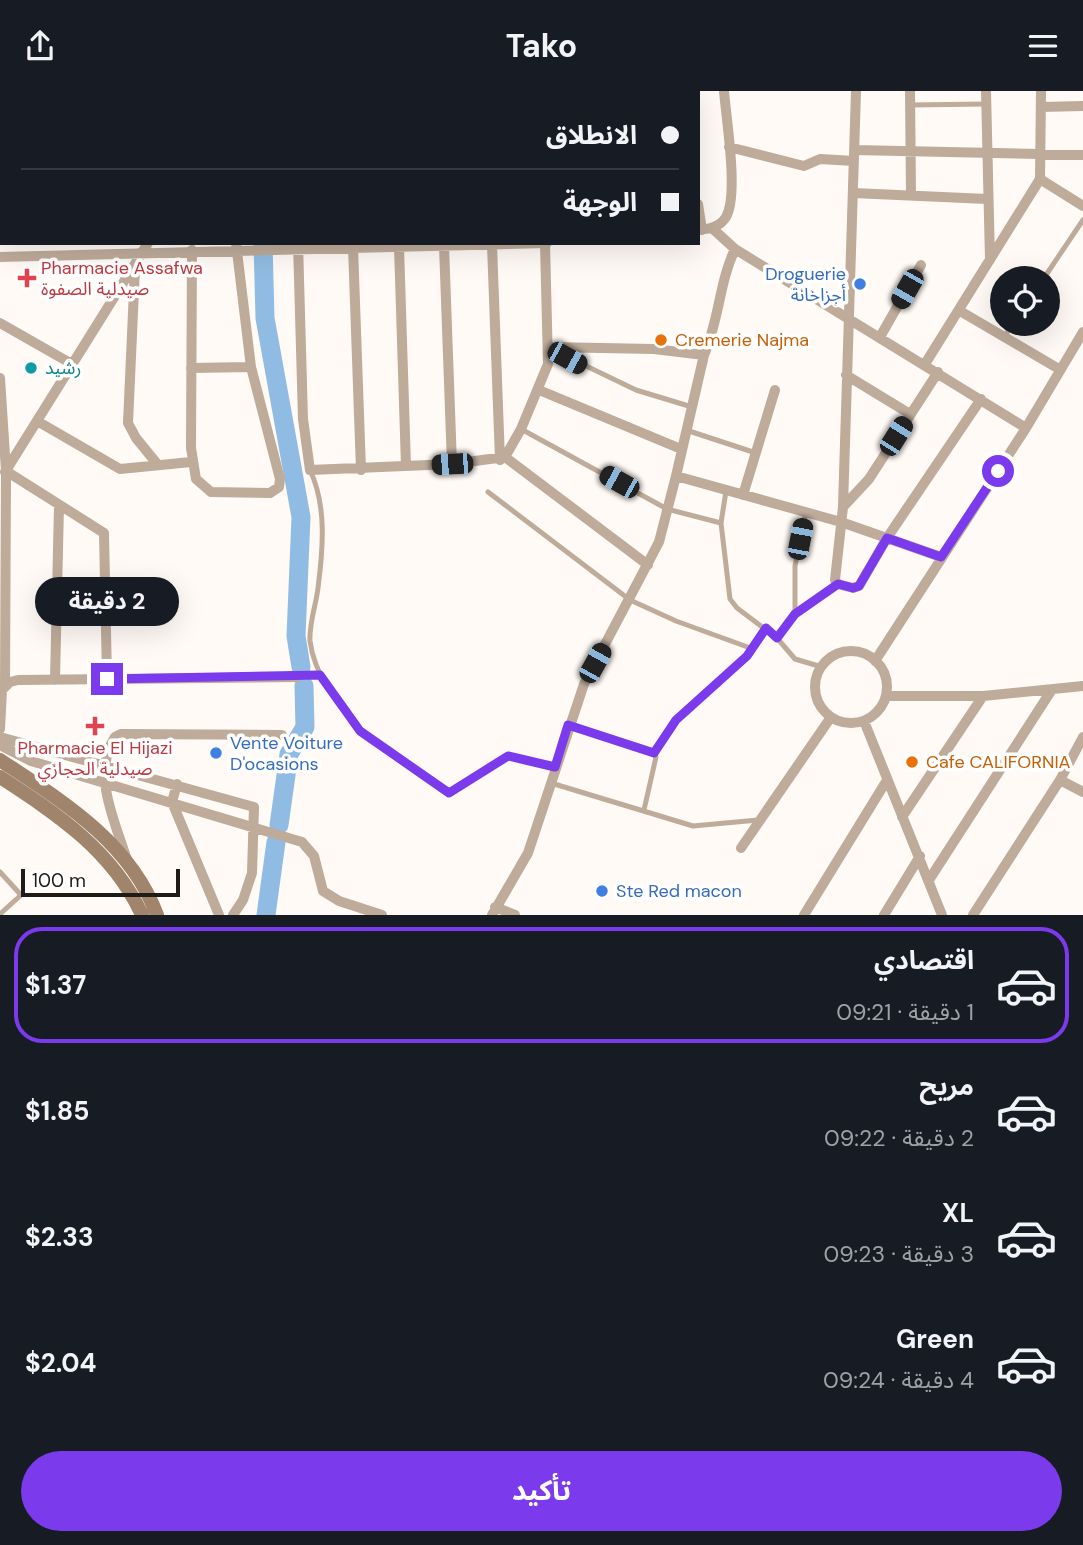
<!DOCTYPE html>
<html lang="ar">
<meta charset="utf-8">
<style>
:root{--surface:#171b24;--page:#20242c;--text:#f1f3f6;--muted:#9ea1a6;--line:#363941;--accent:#7c3aed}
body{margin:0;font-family:"DM Sans","Noto Sans Arabic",sans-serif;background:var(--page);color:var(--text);direction:rtl;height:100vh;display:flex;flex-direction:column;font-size:26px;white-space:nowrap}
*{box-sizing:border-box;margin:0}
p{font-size:23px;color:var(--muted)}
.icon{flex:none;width:38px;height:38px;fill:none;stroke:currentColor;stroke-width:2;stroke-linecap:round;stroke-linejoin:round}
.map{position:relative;height:824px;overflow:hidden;direction:ltr}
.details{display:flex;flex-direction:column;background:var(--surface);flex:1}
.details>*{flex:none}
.hud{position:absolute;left:0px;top:0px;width:700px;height:154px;box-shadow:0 7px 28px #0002;direction:rtl;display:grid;align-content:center;height:154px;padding:0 21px;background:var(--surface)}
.buttons{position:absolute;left:990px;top:175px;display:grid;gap:14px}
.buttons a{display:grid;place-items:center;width:70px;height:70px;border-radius:50%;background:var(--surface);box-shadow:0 7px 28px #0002;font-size:35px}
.scale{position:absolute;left:21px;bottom:18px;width:159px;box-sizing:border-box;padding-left:7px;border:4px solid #1f1b16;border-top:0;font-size:19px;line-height:24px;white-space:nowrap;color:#1f1b16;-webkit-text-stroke:5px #fff;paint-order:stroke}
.end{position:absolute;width:32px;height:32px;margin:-16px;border:9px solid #7c3aed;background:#fff;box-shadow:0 0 0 4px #fff}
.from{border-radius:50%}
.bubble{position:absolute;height:49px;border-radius:24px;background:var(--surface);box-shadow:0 7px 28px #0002;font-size:23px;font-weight:700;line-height:49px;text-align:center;direction:rtl}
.car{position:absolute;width:21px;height:42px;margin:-21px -10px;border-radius:9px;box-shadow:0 0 5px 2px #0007;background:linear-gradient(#222 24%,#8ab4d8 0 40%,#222 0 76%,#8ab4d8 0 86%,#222 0)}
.hud b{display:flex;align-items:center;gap:24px;height:66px;font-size:26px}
.hud b+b{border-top:2px solid var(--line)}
.hud i{width:18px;height:18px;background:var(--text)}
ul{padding:12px 0 0;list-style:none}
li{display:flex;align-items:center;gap:21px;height:116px;margin:0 14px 10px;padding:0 7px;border:4px solid transparent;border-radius:28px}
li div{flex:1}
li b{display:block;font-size:26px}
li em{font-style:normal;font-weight:700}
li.active{border-color:var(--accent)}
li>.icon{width:63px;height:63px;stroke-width:1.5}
.primary-button{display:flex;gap:14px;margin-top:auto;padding:14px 21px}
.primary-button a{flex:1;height:80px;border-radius:42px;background:var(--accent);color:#fff;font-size:28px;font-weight:700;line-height:80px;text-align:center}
header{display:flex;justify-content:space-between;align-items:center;height:91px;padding:0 21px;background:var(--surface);font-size:32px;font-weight:700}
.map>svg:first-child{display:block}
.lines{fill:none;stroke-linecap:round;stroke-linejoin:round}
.river{stroke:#90bce3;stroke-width:19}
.service{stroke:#beab9a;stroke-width:5}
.minor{stroke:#beab9a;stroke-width:10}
.secondary{stroke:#a0846b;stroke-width:14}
.route{stroke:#7c3aed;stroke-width:9}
.health-dot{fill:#e0444e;stroke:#fff;stroke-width:2.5}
.shop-dot{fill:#3f7fe0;stroke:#fff;stroke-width:2.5}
.food-dot{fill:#e8710a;stroke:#fff;stroke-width:2.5}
.culture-dot{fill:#0f9aa8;stroke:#fff;stroke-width:2.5}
.labels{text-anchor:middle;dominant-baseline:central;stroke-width:7;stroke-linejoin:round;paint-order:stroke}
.health-label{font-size:18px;fill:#be3a42;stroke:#fff;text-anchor:start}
.shop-label{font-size:18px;fill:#366cbe;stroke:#fff;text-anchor:start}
.food-label{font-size:18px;fill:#c56008;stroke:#fff;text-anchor:start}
.culture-label{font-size:18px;fill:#0d838f;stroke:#fff;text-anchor:start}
</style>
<header><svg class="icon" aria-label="menu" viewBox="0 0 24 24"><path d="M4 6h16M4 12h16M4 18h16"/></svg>Tako<svg class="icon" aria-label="share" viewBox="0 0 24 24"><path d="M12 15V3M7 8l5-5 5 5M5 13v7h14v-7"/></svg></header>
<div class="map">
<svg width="1083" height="824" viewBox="0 0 1083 824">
<rect width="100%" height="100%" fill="#fffaf5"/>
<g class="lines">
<path class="river" d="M 375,2 L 378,0
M 263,152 L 265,227 L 301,426 L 296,545 L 301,576
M 279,734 L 289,663 L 305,636 L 304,595
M 266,824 L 276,751"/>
<path class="service" d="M 622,2 L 626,0
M 910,14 L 985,13
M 1044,187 L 1083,129
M 1004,246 L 1013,233
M 553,259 L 636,299 L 692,316
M 521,338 L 667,418 L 721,432
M 686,339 L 756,362
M 310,379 C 327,415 323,458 318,497 C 316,514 309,533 310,550 C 314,584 339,615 360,640 L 449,702 L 508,665 L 555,676
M 726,400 L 721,432 L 730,508 L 737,517 L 777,547 L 795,568 L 822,576
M 488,401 L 630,509 L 676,530 L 753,558
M 795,523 L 838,493
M 777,547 L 795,523 L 795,475 L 806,421
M 297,586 L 320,584
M 571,635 L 654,662 L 656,666 L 644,719
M 654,662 L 676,629 L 747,565 L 766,537
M 551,692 L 693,735 L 758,729
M 0,781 L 21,804 L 0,823"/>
<path class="minor" d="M 153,0 L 155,2
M 856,0 L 843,416 L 835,489 L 838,493 L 853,497 L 859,495 L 887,447 L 981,308
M 910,0 L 911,105
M 986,0 L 990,169
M 4,2 L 4,0
M 51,2 L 53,0
M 246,2 L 247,0
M 463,2 L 463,0
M 544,2 L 544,0
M 1041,16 L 1083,15
M 0,45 L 2,27
M 0,54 L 2,54
M 729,56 L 804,75 L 820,68 L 854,70
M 854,59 L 1083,64
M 1040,88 L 1083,115
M 853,102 L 987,108
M 698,113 L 702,139
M 713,138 L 735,158 L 1026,337
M 698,139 C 709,138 720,136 726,126 C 739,104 726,27 724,0
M 298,152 L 303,328 L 310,379 L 452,373 L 505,366 L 521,338 L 548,273 L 545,152
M 492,154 L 500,369
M 444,155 L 452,373
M 353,156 L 361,379
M 399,156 L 406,375
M 192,159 L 191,357 L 196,388 L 211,401 L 270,402 L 279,396 L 280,388 L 251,276 L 236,152
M 0,166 L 547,152
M 135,177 L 128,332 L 136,347 L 158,374
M 960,220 L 1059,278
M 0,232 L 72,273
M 880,246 L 921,174
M 548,256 L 654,258 L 704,264 L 676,385
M 704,264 C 719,230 719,192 735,158
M 925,273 L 1040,88 L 1041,0
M 191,277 L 251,276
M 846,284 L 910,323
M 0,287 L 6,380 L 5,595
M 539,299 L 681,358
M 37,330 L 120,378 L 191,371
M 505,366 L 648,474
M 6,380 L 104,442 L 107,588
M 5,381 L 148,152
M 743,404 L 775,299
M 843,416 L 869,388 L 938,281
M815 596a36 36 0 1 1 72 0a36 36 0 1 1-72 0Z
M 875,570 L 1026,337 L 1083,241
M 55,589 L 59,415
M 886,605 L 983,605 L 1083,595
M 864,630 L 942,824
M 0,638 L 2,599 L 10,591 L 18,589 L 297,586
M 0,646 L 254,716 L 252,782 L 243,809 L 233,824
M 0,654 L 31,670 L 302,751 L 314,765 L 323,800 L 339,810 L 382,824
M 1060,689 L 1083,701
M 177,693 L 172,711 L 219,824
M 902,726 L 983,605
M 741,757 L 831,626
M 127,769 C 115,730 91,683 115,646 L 121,643 L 282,644
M 929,789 L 1051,600
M 495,816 L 515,824
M 492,824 L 528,762 L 584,593 L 659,451 L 676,385 L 841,431 L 941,466
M 804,824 L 887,689
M 884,824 L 920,765
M 973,824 L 1060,689 L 1083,646"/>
<path class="secondary" d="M 0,669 C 62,710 130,751 157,824
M 0,686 C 57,723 113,760 142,824"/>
</g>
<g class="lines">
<path class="route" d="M 107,588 L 320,584 L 360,640 L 449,702 L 508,665 L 555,676 L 568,634 L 654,662 L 676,629 L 747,565 L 766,537 L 777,547 L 795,523 L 838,493 L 853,497 L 859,495 L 887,447 L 941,466 L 998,380"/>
</g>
<g class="health-dot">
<path d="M23.5 176.5h7v7h7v7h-7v7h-7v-7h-7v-7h7z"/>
<path d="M91.5 624.5h7v7h7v7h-7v7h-7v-7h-7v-7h7z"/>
</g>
<g class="shop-dot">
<circle cx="860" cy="193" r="7"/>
<circle cx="216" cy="662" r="7"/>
<circle cx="602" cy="800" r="7"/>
</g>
<g class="food-dot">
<circle cx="661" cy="249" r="7"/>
<circle cx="912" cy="671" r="7"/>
</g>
<circle class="culture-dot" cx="31" cy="277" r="7"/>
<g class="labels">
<g class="health-label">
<text x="41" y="177">Pharmacie Assafwa<tspan x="41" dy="21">صيدلية الصفوة</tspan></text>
<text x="95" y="657" text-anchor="middle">Pharmacie El Hijazi<tspan x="95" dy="21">صيدلية الحجازي</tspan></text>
</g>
<g class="shop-label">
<text x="846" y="183" text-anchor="end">Droguerie<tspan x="846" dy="21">أجزاخانة</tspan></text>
<text x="230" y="652">Vente Voiture<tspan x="230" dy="21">D'ocasions</tspan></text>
<text x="616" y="800">Ste Red macon</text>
</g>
<g class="food-label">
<text x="675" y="249">Cremerie Najma</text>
<text x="926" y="671">Cafe CALIFORNIA</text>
</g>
<g class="culture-label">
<text x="45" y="277">رشيد</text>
</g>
</g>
</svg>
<div class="buttons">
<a><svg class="icon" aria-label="locate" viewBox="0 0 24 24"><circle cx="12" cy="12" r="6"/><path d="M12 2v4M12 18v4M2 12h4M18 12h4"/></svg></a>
</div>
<div class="scale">100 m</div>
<i class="end from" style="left:998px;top:380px"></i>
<i class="end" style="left:107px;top:588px"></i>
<div class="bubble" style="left:35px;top:486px;width:144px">2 دقيقة</div>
<i class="car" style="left:907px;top:198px;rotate:210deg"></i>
<i class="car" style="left:567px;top:267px;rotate:119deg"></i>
<i class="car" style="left:896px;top:345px;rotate:32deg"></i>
<i class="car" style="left:452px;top:373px;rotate:267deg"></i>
<i class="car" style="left:619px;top:391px;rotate:299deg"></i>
<i class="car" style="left:800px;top:448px;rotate:11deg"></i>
<i class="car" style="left:595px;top:572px;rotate:29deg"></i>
<div class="hud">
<b><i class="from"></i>الانطلاق</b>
<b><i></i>الوجهة</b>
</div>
</div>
<section class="details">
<ul>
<li class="active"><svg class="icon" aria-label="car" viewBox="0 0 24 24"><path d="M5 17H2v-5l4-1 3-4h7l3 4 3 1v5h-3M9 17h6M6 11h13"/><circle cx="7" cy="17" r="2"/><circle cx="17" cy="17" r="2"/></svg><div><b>اقتصادي</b><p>1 دقيقة · 09:21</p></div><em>$1.37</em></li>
<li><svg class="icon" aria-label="car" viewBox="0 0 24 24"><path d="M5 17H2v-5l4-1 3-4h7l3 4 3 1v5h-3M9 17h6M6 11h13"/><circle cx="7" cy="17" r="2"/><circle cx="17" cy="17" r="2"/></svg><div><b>مريح</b><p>2 دقيقة · 09:22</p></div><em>$1.85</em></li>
<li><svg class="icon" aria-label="car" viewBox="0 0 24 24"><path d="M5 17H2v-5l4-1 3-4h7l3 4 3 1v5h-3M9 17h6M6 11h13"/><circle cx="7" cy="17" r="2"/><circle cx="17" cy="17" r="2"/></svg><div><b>XL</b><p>3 دقيقة · 09:23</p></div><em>$2.33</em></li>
<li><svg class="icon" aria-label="car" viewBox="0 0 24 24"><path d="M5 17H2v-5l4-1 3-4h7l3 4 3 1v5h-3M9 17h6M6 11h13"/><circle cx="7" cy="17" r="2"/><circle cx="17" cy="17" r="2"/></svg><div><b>Green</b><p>4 دقيقة · 09:24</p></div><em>$2.04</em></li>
</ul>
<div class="primary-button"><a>تأكيد</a></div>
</section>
